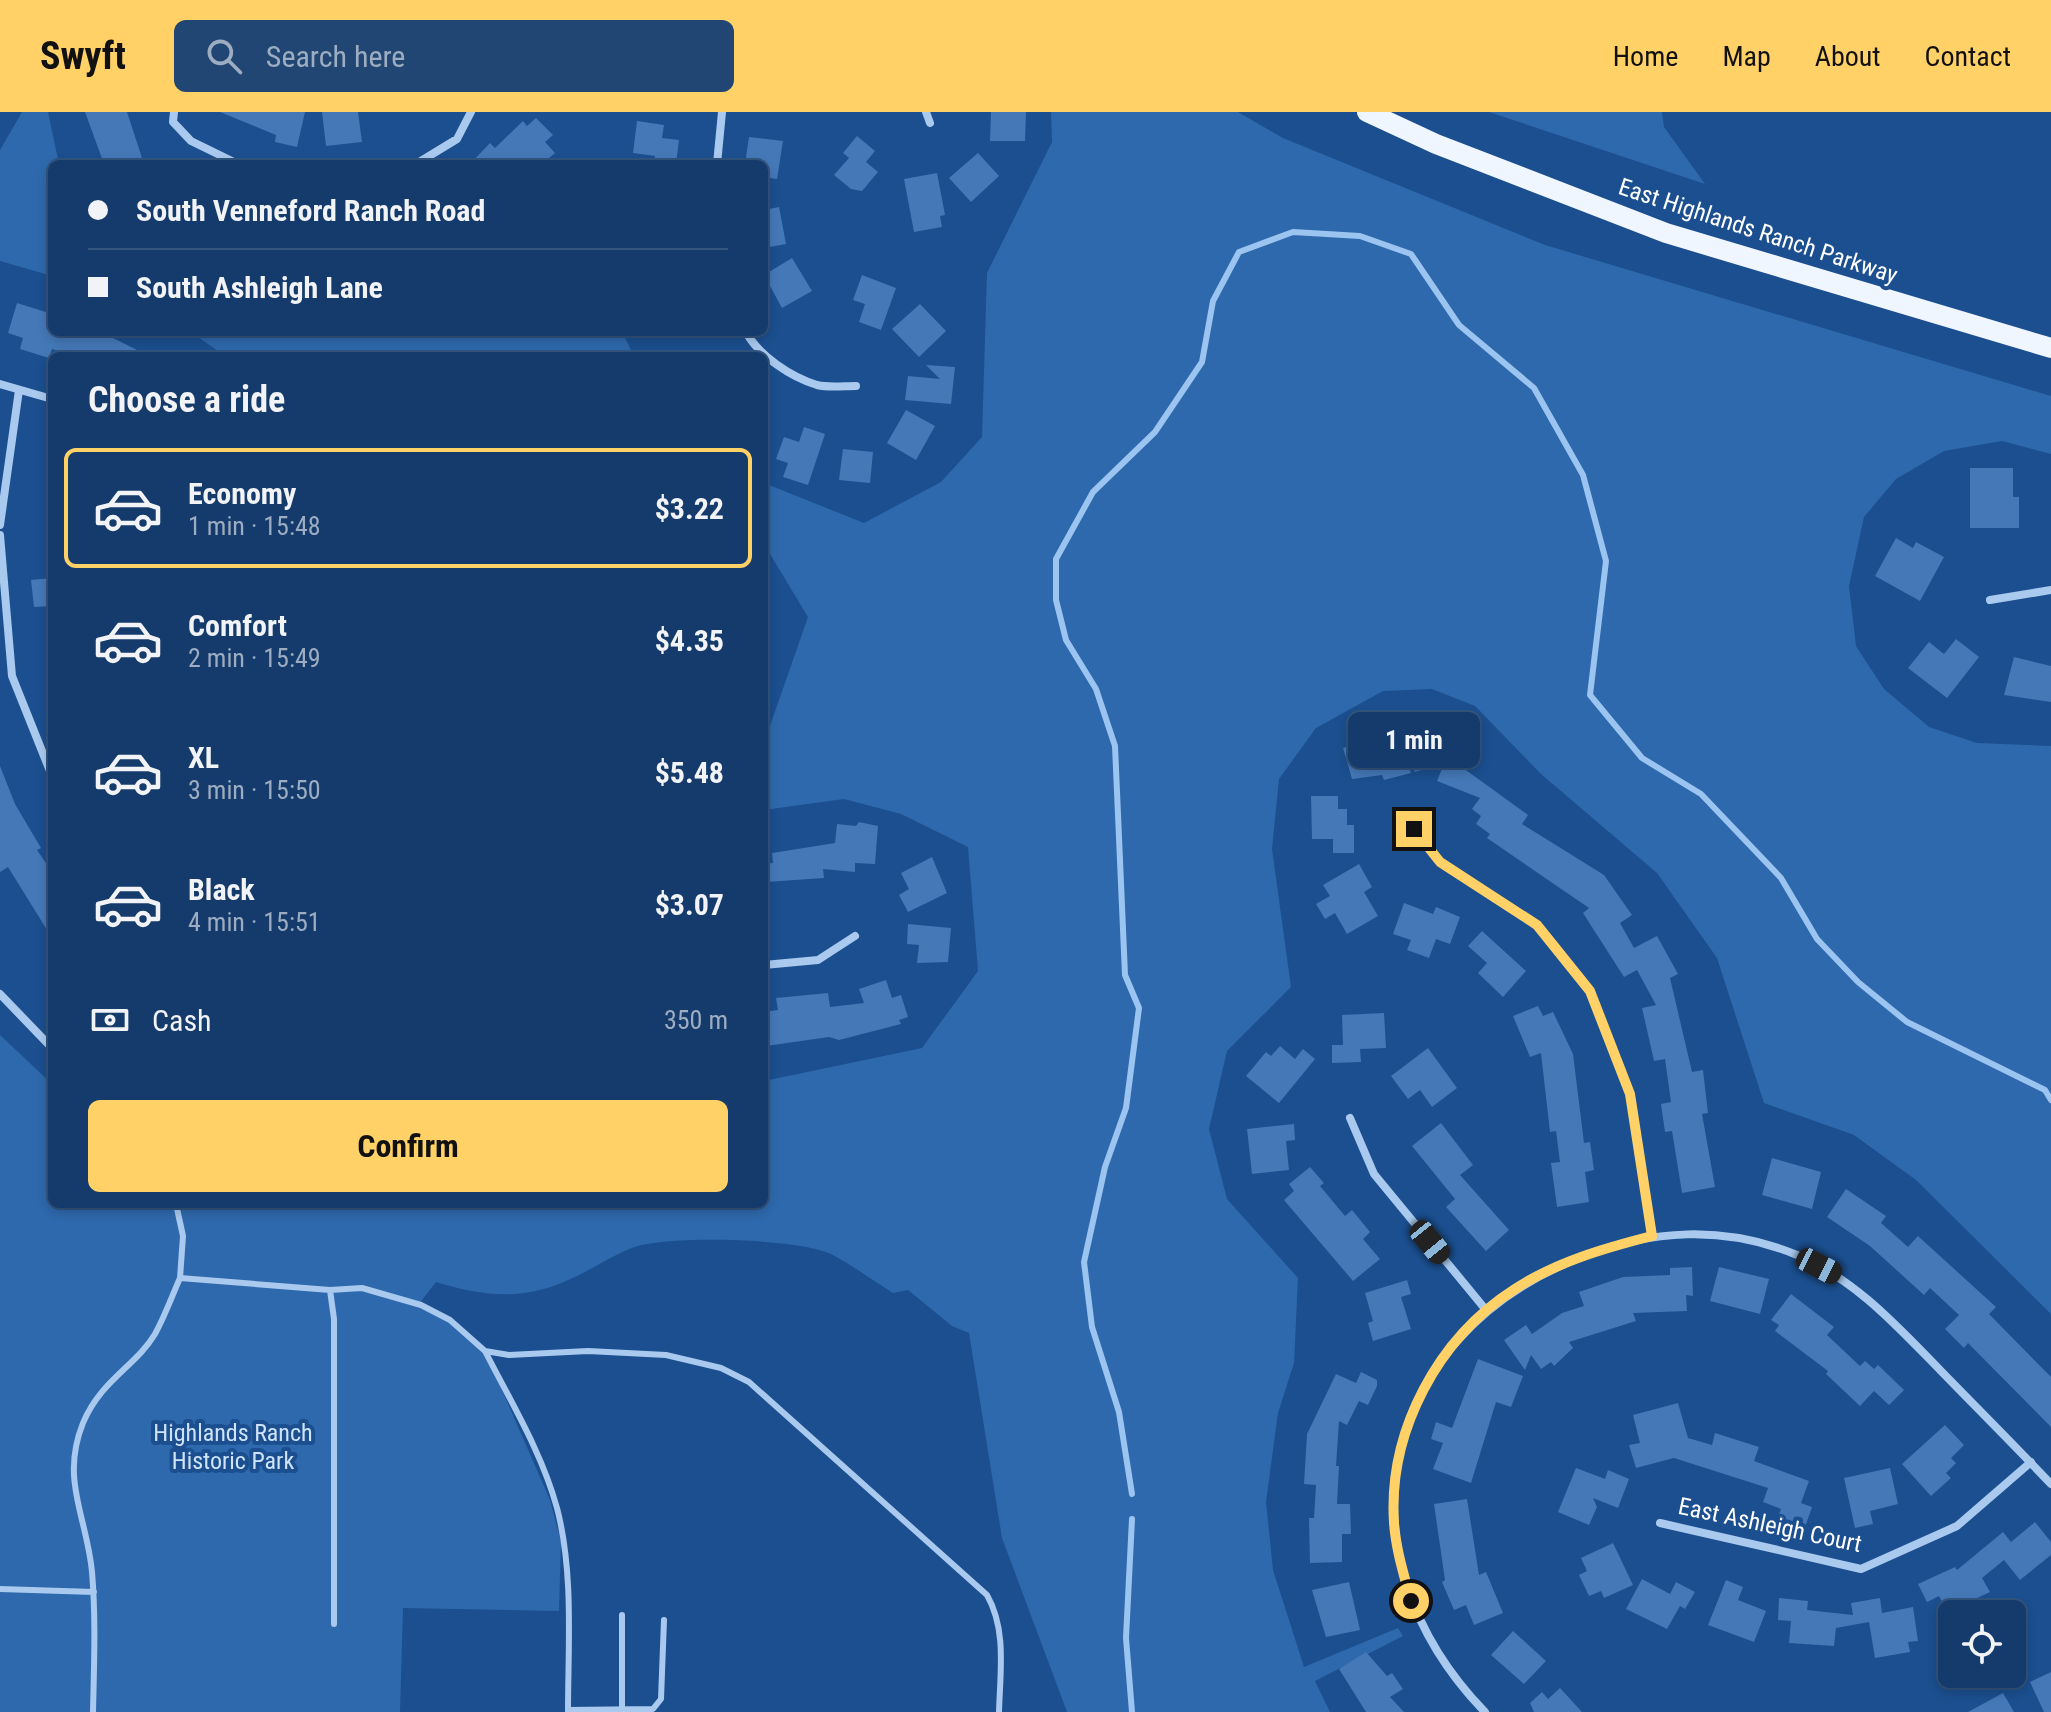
<!DOCTYPE html>
<meta charset="utf-8">
<style>
:root{--surface:#143b6b;--page:#214673;--text:#f1f3f6;--muted:#9dadc1;--line:#33557e;--accent:#ffd166}
body{margin:0;font-family:"Roboto Condensed",sans-serif;background:var(--page);color:var(--text);height:100vh;display:flex;flex-direction:column;font-size:30px;white-space:nowrap}
*{box-sizing:border-box;margin:0}
p{font-size:26px;color:var(--muted)}
.icon{flex:none;width:44px;height:44px;fill:none;stroke:currentColor;stroke-width:2;stroke-linecap:round;stroke-linejoin:round}
.map{position:relative;flex:1;overflow:hidden}
.details{position:absolute;left:48px;top:240px;width:720px;height:856px;display:flex;flex-direction:column;background:var(--surface);border-radius:12px;box-shadow:0 4px 12px #0003,0 0 0 2px var(--line)}
.details>*{flex:none}
.banner{position:absolute;left:48px;top:48px;width:720px;height:176px;border-radius:12px;box-shadow:0 4px 12px #0003,0 0 0 2px var(--line);display:grid;align-content:center;height:176px;padding:0 40px;background:var(--surface)}
.controls{position:absolute;left:1938px;top:1488px;display:grid;gap:16px}
.controls a{display:grid;place-items:center;width:88px;height:88px;border-radius:12px;background:var(--surface);box-shadow:0 4px 12px #0003,0 0 0 2px var(--line);font-size:40px}
.end{position:absolute;width:36px;height:36px;margin:-18px;border:10px solid #ffd166;background:#111;box-shadow:0 0 0 4px #111}
.from{border-radius:50%}
.bubble{position:absolute;height:56px;border-radius:12px;background:var(--surface);box-shadow:0 4px 12px #0003,0 0 0 2px var(--line);font-size:26px;font-weight:700;line-height:56px;text-align:center}
.car{position:absolute;width:24px;height:48px;margin:-24px -12px;border-radius:10px;box-shadow:0 0 6px 2px #0007;background:linear-gradient(#222 24%,#8ab4d8 0 40%,#222 0 76%,#8ab4d8 0 86%,#222 0)}
.banner b{display:flex;align-items:center;gap:28px;height:76px;font-size:30px}
.banner b+b{border-top:2px solid var(--line)}
.banner i{width:20px;height:20px;background:var(--text)}
ul{padding:0;list-style:none}
li{display:flex;align-items:center;gap:24px;height:120px;margin:0 16px 12px;padding:0 24px;border:4px solid transparent;border-radius:12px}
li div{flex:1}
li b{display:block;font-size:30px}
li em{font-style:normal;font-weight:700}
li.selected{border-color:var(--accent)}
li>.icon{width:72px;height:72px;stroke-width:1.5}
h2{padding:0 40px;font-size:36px;line-height:96px}
.pay{display:flex;align-items:center;gap:20px;height:88px;padding:0 40px;font-size:30px}
.pay p{margin-inline-start:auto}
.cta{display:flex;gap:16px;margin-top:auto;padding:16px 40px}
.cta a{flex:1;height:92px;border-radius:12px;background:var(--accent);color:#111;font-size:32px;font-weight:700;line-height:92px;text-align:center}
header{display:flex;align-items:center;gap:48px;box-sizing:border-box;height:112px;padding:0 40px;background:var(--accent);color:#111}
header strong{font-size:38px}
nav{display:flex;gap:44px;margin-inline-start:auto;font-size:28px}
.search{width:560px;height:72px;background:var(--page);display:flex;align-items:center;gap:20px;box-sizing:border-box;padding:0 28px;border-radius:12px;color:var(--muted);font-size:30px}
.map>svg:first-child{display:block}
.green{fill:#2e69ad}
.lines{fill:none;stroke-linecap:round;stroke-linejoin:round}
.stream{stroke:#9cc4f0;stroke-width:6}
.building{fill:#4478b7}
.lane{stroke:#a9c9ee;stroke-width:6}
.street{stroke:#a9c9ee;stroke-width:8}
.primary{stroke:#f0f6ff;stroke-width:20}
.route{stroke:#ffd166;stroke-width:10}
.labels{text-anchor:middle;dominant-baseline:central;stroke-width:8;stroke-linejoin:round;paint-order:stroke}
.street-label{font-size:24px;fill:#fff;stroke:#1b4f8f}
.park-label{font-size:24px;fill:#cfe3fa;stroke:#1b4f8f}
</style>
<header>
<strong>Swyft</strong>
<div class="search"><svg class="icon" aria-label="search" viewBox="0 0 24 24"><circle cx="10" cy="10" r="6"/><path d="M15 15l6 6"/></svg>Search here</div>
<nav><a>Home</a><a>Map</a><a>About</a><a>Contact</a></nav>
</header>
<div class="map">
<svg width="2051" height="1600" viewBox="0 0 2051 1600">
<rect width="100%" height="100%" fill="#1b4f8f"/>
<path class="green" d="M 22,0 L 48,0 L 59,52 L 52,52 L 52,164 L 0,149 L 0,38 Z
M 1051,0 L 1238,0 L 1283,26 L 1545,133 L 2051,284 L 2051,342 L 2002,329 L 1944,339 L 1896,367 L 1864,405 L 1849,474 L 1856,534 L 1884,577 L 1929,615 L 1977,631 L 2051,634 L 2051,1202 L 1916,1068 L 1854,1023 L 1764,991 L 1717,846 L 1657,761 L 1541,662 L 1475,594 L 1432,577 L 1383,579 L 1316,616 L 1279,667 L 1272,737 L 1291,875 L 1227,939 L 1209,1017 L 1227,1087 L 1298,1166 L 1294,1251 L 1278,1301 L 1266,1390 L 1273,1458 L 1304,1555 L 1398,1516 L 1403,1524 L 1315,1569 L 1330,1600 L 1067,1600 L 1002,1426 L 969,1221 L 952,1214 L 908,1178 L 893,1181 C 872,1168 852,1153 831,1142 C 798,1126 665,1123 632,1136 C 609,1145 588,1160 566,1169 C 521,1189 482,1184 436,1170 L 419,1192 L 450,1208 L 485,1239 L 550,1388 L 561,1430 L 559,1499 L 403,1496 L 400,1600 L 0,1600 L 0,923 L 52,972 L 52,1092 L 764,1092 L 764,969 L 922,936 L 978,859 L 968,735 L 901,702 L 844,687 L 764,698 L 764,631 L 808,505 L 764,432 L 764,371 L 864,411 L 941,370 L 982,325 L 987,161 L 1052,30 Z
M 1489,0 L 1662,0 L 1664,15 L 1705,72 Z
M 191,220 L 622,220 L 634,244 L 225,244 Z"/>
<g class="lines">
<path class="stream" d="M 1132,1382 L 1119,1300 L 1092,1215 L 1084,1150 L 1105,1055 L 1126,996 L 1139,896 L 1125,863 L 1115,634 L 1096,577 L 1066,528 L 1056,488 L 1056,447 L 1093,380 L 1155,320 L 1202,250 L 1213,189 L 1239,140 L 1293,120 L 1360,124 L 1411,142 L 1459,213 L 1534,276 L 1583,363 L 1606,449 L 1590,583 L 1642,646 L 1701,682 L 1781,766 L 1817,827 L 1858,870 L 1907,910 L 2045,978 L 2051,988
M 1132,1407 L 1126,1526 L 1132,1600"/>
</g>
<path class="building" d="M 85,0 L 127,0 L 144,52 L 104,52 Z
M 220,0 L 305,0 L 297,35 L 275,30 L 276,23 Z
M 322,0 L 358,0 L 362,30 L 326,34 Z
M 991,0 L 1026,0 L 1025,29 L 990,29 Z
M 536,6 L 553,23 L 545,30 L 555,41 L 542,52 L 470,52 L 490,31 L 495,36 L 523,9 L 527,14 Z
M 637,9 L 664,13 L 662,26 L 679,28 L 676,52 L 654,51 L 655,44 L 633,41 Z
M 857,24 L 875,39 L 866,50 L 878,60 L 862,79 L 851,77 L 834,63 L 849,46 L 843,41 Z
M 749,25 L 783,29 L 777,67 L 764,65 L 764,52 L 745,52 Z
M 978,41 L 999,64 L 971,90 L 949,66 Z
M 937,61 L 945,103 L 940,104 L 942,115 L 914,120 L 904,67 Z
M 779,95 L 786,132 L 764,136 L 764,98 Z
M 792,146 L 812,179 L 782,196 L 764,163 Z
M 862,163 L 896,176 L 881,218 L 859,210 L 865,192 L 853,188 Z
M 17,191 L 52,202 L 52,220 L 114,220 L 113,226 L 149,244 L 73,244 L 52,237 L 49,246 L 20,237 L 23,226 L 8,221 Z
M 920,192 L 946,219 L 919,245 L 892,217 Z
M 926,253 L 955,255 L 951,292 L 905,288 L 908,264 L 940,267 Z
M 906,298 L 935,314 L 916,348 L 887,331 Z
M 804,315 L 825,322 L 808,373 L 783,365 L 788,351 L 776,347 L 784,325 L 799,330 Z
M 843,337 L 873,340 L 870,371 L 839,368 Z
M 1970,356 L 2013,356 L 2013,385 L 2019,385 L 2019,416 L 1970,416 Z
M 1896,426 L 1913,436 L 1916,430 L 1944,445 L 1920,489 L 1875,464 Z
M 52,466 L 52,494 L 34,495 L 31,468 Z
M 1956,527 L 1979,545 L 1947,586 L 1908,556 L 1929,530 L 1944,542 Z
M 2014,545 L 2051,554 L 2051,590 L 2004,583 Z
M 1432,614 L 1473,630 L 1463,656 L 1528,703 L 1522,712 L 1604,763 L 1632,803 L 1620,811 L 1634,836 L 1657,824 L 1678,862 L 1670,866 L 1692,960 L 1703,958 L 1708,1001 L 1702,1002 L 1715,1075 L 1682,1081 L 1672,1019 L 1665,1020 L 1661,992 L 1671,990 L 1665,947 L 1654,949 L 1642,896 L 1656,893 L 1637,858 L 1624,865 L 1583,801 L 1589,796 L 1487,726 L 1490,722 L 1476,712 L 1481,704 L 1472,697 L 1480,686 L 1437,669 L 1444,652 L 1414,660 Z
M 1386,624 L 1390,639 L 1403,635 L 1411,661 L 1384,668 L 1382,663 L 1352,667 L 1343,636 Z
M 0,654 L 15,692 L 41,736 L 37,738 L 52,760 L 52,826 L 8,755 L 0,760 Z
M 1311,684 L 1338,684 L 1338,697 L 1347,697 L 1347,713 L 1354,713 L 1354,741 L 1333,741 L 1333,727 L 1312,727 Z
M 859,710 L 878,714 L 875,752 L 855,751 L 855,760 L 823,757 L 824,766 L 766,770 L 764,752 L 773,751 L 772,741 L 835,731 L 837,712 L 856,714 Z
M 932,745 L 947,781 L 908,800 L 899,783 L 909,777 L 901,761 Z
M 1359,752 L 1372,775 L 1364,780 L 1378,804 L 1347,822 L 1335,801 L 1325,807 L 1316,792 L 1330,784 L 1323,773 Z
M 1404,791 L 1433,802 L 1436,795 L 1460,805 L 1450,832 L 1436,827 L 1429,846 L 1407,838 L 1411,828 L 1393,822 Z
M 908,812 L 951,816 L 948,850 L 917,851 L 919,833 L 907,832 Z
M 1482,819 L 1526,859 L 1503,885 L 1478,861 L 1487,851 L 1468,834 Z
M 886,868 L 892,886 L 901,883 L 908,905 L 899,908 L 901,912 L 839,928 L 829,925 L 766,934 L 764,900 L 778,898 L 776,886 L 828,881 L 830,895 L 864,891 L 859,877 Z
M 1538,894 L 1543,904 L 1553,900 L 1573,942 L 1584,1031 L 1590,1030 L 1594,1058 L 1585,1060 L 1589,1090 L 1557,1095 L 1551,1051 L 1560,1050 L 1556,1019 L 1550,1020 L 1541,941 L 1530,945 L 1513,904 Z
M 1384,901 L 1386,936 L 1360,937 L 1361,950 L 1332,951 L 1332,933 L 1343,933 L 1342,903 Z
M 1280,934 L 1295,947 L 1303,937 L 1315,947 L 1279,991 L 1246,964 L 1266,940 L 1271,944 Z
M 1428,936 L 1457,976 L 1432,995 L 1420,978 L 1408,987 L 1391,964 Z
M 1441,1011 L 1473,1053 L 1460,1063 L 1509,1118 L 1486,1139 L 1446,1095 L 1455,1087 L 1412,1034 Z
M 1294,1012 L 1295,1028 L 1286,1029 L 1289,1058 L 1252,1062 L 1247,1017 Z
M 1772,1046 L 1821,1060 L 1812,1097 L 1762,1083 Z
M 1310,1055 L 1324,1071 L 1320,1074 L 1345,1104 L 1352,1098 L 1370,1120 L 1363,1127 L 1380,1147 L 1353,1169 L 1284,1088 L 1294,1079 L 1289,1072 Z
M 1846,1077 L 1886,1104 L 1881,1111 L 1908,1135 L 1918,1124 L 1996,1195 L 1989,1202 L 2051,1265 L 2051,1315 L 1968,1231 L 1964,1236 L 1945,1217 L 1959,1203 L 1930,1176 L 1924,1183 L 1870,1134 L 1827,1105 Z
M 1692,1155 L 1693,1184 L 1686,1183 L 1687,1199 L 1633,1201 L 1636,1209 L 1569,1230 L 1573,1236 L 1554,1254 L 1551,1250 L 1541,1257 L 1531,1243 L 1525,1258 L 1504,1228 L 1526,1213 L 1532,1222 L 1562,1201 L 1584,1194 L 1579,1180 L 1623,1165 L 1670,1163 L 1670,1156 Z
M 1719,1155 L 1769,1167 L 1760,1202 L 1710,1189 Z
M 1407,1168 L 1411,1182 L 1401,1185 L 1411,1217 L 1373,1229 L 1368,1211 L 1373,1209 L 1365,1181 Z
M 1791,1182 L 1834,1215 L 1827,1223 L 1860,1254 L 1865,1249 L 1874,1257 L 1878,1253 L 1904,1278 L 1889,1293 L 1874,1279 L 1860,1294 L 1826,1262 L 1828,1259 L 1775,1219 L 1779,1213 L 1771,1208 Z
M 1478,1247 L 1523,1264 L 1511,1295 L 1496,1290 L 1471,1371 L 1433,1357 L 1443,1331 L 1431,1327 L 1436,1310 L 1452,1316 Z
M 1361,1260 L 1377,1268 L 1377,1274 L 1368,1293 L 1359,1289 L 1347,1313 L 1339,1309 L 1336,1354 L 1339,1354 L 1337,1392 L 1350,1392 L 1351,1422 L 1342,1422 L 1342,1450 L 1310,1451 L 1309,1406 L 1314,1406 L 1316,1373 L 1304,1372 L 1307,1322 L 1336,1262 L 1356,1271 Z
M 1678,1291 L 1688,1326 L 1712,1333 L 1715,1321 L 1759,1335 L 1754,1349 L 1809,1369 L 1801,1391 L 1812,1395 L 1805,1415 L 1778,1405 L 1781,1397 L 1763,1390 L 1768,1376 L 1674,1346 L 1636,1356 L 1629,1333 L 1640,1331 L 1633,1303 Z
M 1945,1313 L 1964,1333 L 1951,1346 L 1956,1351 L 1946,1361 L 1951,1366 L 1931,1384 L 1902,1352 Z
M 1576,1356 L 1605,1367 L 1608,1358 L 1629,1367 L 1618,1396 L 1593,1386 L 1597,1395 L 1589,1413 L 1558,1400 Z
M 1890,1356 L 1898,1392 L 1870,1399 L 1873,1412 L 1855,1416 L 1844,1366 Z
M 1467,1387 L 1479,1463 L 1486,1460 L 1503,1501 L 1474,1513 L 1466,1493 L 1454,1498 L 1442,1470 L 1445,1468 L 1434,1392 Z
M 2035,1410 L 2051,1430 L 2051,1443 L 2020,1468 L 2004,1448 L 1982,1466 L 1990,1480 L 1973,1488 L 1980,1502 L 1948,1502 L 1939,1484 L 1927,1490 L 1918,1472 L 1955,1455 L 1957,1458 L 2003,1420 L 2011,1430 Z
M 1613,1431 L 1633,1473 L 1604,1486 L 1601,1479 L 1589,1484 L 1579,1463 L 1587,1459 L 1581,1446 Z
M 1642,1467 L 1670,1482 L 1676,1470 L 1695,1480 L 1685,1497 L 1680,1494 L 1667,1517 L 1626,1497 Z
M 1726,1468 L 1743,1475 L 1738,1488 L 1766,1499 L 1754,1530 L 1708,1513 Z
M 1349,1470 L 1360,1518 L 1326,1525 L 1312,1478 Z
M 1779,1486 L 1808,1489 L 1807,1498 L 1853,1503 L 1851,1491 L 1880,1486 L 1882,1501 L 1913,1495 L 1918,1529 L 1908,1530 L 1910,1540 L 1875,1546 L 1869,1510 L 1836,1516 L 1834,1534 L 1789,1531 L 1791,1509 L 1778,1508 Z
M 1513,1519 L 1546,1549 L 1524,1572 L 1491,1543 Z
M 1366,1540 L 1387,1564 L 1392,1561 L 1403,1577 L 1390,1585 L 1404,1600 L 1366,1600 L 1339,1557 Z
M 2051,1560 L 2051,1600 L 2044,1600 L 2030,1570 Z
M 1560,1576 L 1582,1600 L 1534,1600 L 1530,1591 L 1542,1580 L 1548,1587 Z
M 2003,1581 L 2014,1600 L 1968,1600 Z"/>
<g class="lines">
<path class="lane" d="M 176,1092 L 183,1124 L 180,1166 L 330,1178 L 362,1176 L 421,1193 L 450,1208 L 485,1239 L 509,1243 L 588,1239 L 666,1243 L 721,1256 L 749,1270 L 987,1483 C 1007,1518 1000,1561 999,1600
M 330,1178 L 334,1207 L 334,1512
M 485,1239 C 511,1290 542,1341 557,1396 C 574,1461 568,1534 568,1600
M 0,1477 L 94,1480
M 622,1503 L 622,1598
M 568,1598 L 653,1597 L 661,1587 L 664,1508
M 93,1600 C 94,1553 96,1507 92,1460 C 87,1405 60,1368 83,1311 C 101,1268 136,1254 155,1222 C 165,1204 172,1184 180,1166"/>
<path class="street" d="M 174,0 L 173,10 L 191,29 L 238,52
M 926,0 L 930,11
M 416,52 L 457,27 L 471,0
M 717,52 L 722,0
M 746,220 C 759,244 791,265 817,273 C 829,276 844,274 856,274
M 0,272 L 52,287
M 0,413 L 19,278
M 0,423 L 12,564 L 52,664
M 1990,488 L 2051,478
M 1414,717 L 1440,750 L 1537,813 L 1590,879 L 1630,982 L 1652,1124
M 764,853 L 818,848 L 855,824
M 0,882 L 52,936
M 1350,1006 L 1374,1062 L 1486,1198
M 1660,1411 L 1861,1457 L 1957,1414 L 2031,1350
M 1485,1600 C 1334,1444 1375,1227 1579,1146 C 1650,1117 1725,1113 1797,1143 C 1856,1168 1897,1214 1941,1259 C 1978,1297 2015,1334 2051,1372"/>
<path class="primary" d="M 1367,0 L 1436,32 L 1666,121 L 2051,236"/>
</g>
<g class="lines">
<path class="route" d="M 1411,1489 C 1404,1463 1396,1438 1394,1411 C 1388,1319 1438,1226 1515,1177 C 1556,1150 1605,1136 1652,1124 L 1630,982 L 1590,879 L 1537,813 L 1440,750 L 1414,717"/>
</g>
<g class="labels">
<g class="street-label">
<text transform="translate(1758 119) rotate(18)">East Highlands Ranch Parkway</text>
<text transform="translate(1770 1413) rotate(12)">East Ashleigh Court</text>
</g>
<g class="park-label">
<text x="233" y="1321">Highlands Ranch<tspan x="233" dy="28">Historic Park</tspan></text>
</g>
</g>
</svg>
<div class="controls">
<a><svg class="icon" aria-label="locate" viewBox="0 0 24 24"><circle cx="12" cy="12" r="6"/><path d="M12 2v4M12 18v4M2 12h4M18 12h4"/></svg></a>
</div>
<i class="end from" style="left:1411px;top:1489px"></i>
<i class="end" style="left:1414px;top:717px"></i>
<div class="bubble" style="left:1348px;top:600px;width:132px">1 min</div>
<i class="car" style="left:1430px;top:1130px;rotate:141deg"></i>
<i class="car" style="left:1819px;top:1154px;rotate:117deg"></i>
<div class="banner">
<b><i class="from"></i>South Venneford Ranch Road</b>
<b><i></i>South Ashleigh Lane</b>
</div>
<section class="details">
<h2>Choose a ride</h2>
<ul>
<li class="selected"><svg class="icon" aria-label="car" viewBox="0 0 24 24"><path d="M5 17H2v-5l4-1 3-4h7l3 4 3 1v5h-3M9 17h6M6 11h13"/><circle cx="7" cy="17" r="2"/><circle cx="17" cy="17" r="2"/></svg><div><b>Economy</b><p>1 min · 15:48</p></div><em>$3.22</em></li>
<li><svg class="icon" aria-label="car" viewBox="0 0 24 24"><path d="M5 17H2v-5l4-1 3-4h7l3 4 3 1v5h-3M9 17h6M6 11h13"/><circle cx="7" cy="17" r="2"/><circle cx="17" cy="17" r="2"/></svg><div><b>Comfort</b><p>2 min · 15:49</p></div><em>$4.35</em></li>
<li><svg class="icon" aria-label="car" viewBox="0 0 24 24"><path d="M5 17H2v-5l4-1 3-4h7l3 4 3 1v5h-3M9 17h6M6 11h13"/><circle cx="7" cy="17" r="2"/><circle cx="17" cy="17" r="2"/></svg><div><b>XL</b><p>3 min · 15:50</p></div><em>$5.48</em></li>
<li><svg class="icon" aria-label="car" viewBox="0 0 24 24"><path d="M5 17H2v-5l4-1 3-4h7l3 4 3 1v5h-3M9 17h6M6 11h13"/><circle cx="7" cy="17" r="2"/><circle cx="17" cy="17" r="2"/></svg><div><b>Black</b><p>4 min · 15:51</p></div><em>$3.07</em></li>
</ul>
<div class="pay"><svg class="icon" aria-label="cash" viewBox="0 0 24 24"><path d="M3 7h18v10H3z"/><circle cx="12" cy="12" r="2"/></svg>Cash<p>350 m</p></div>
<div class="cta"><a>Confirm</a></div>
</section>
</div>
